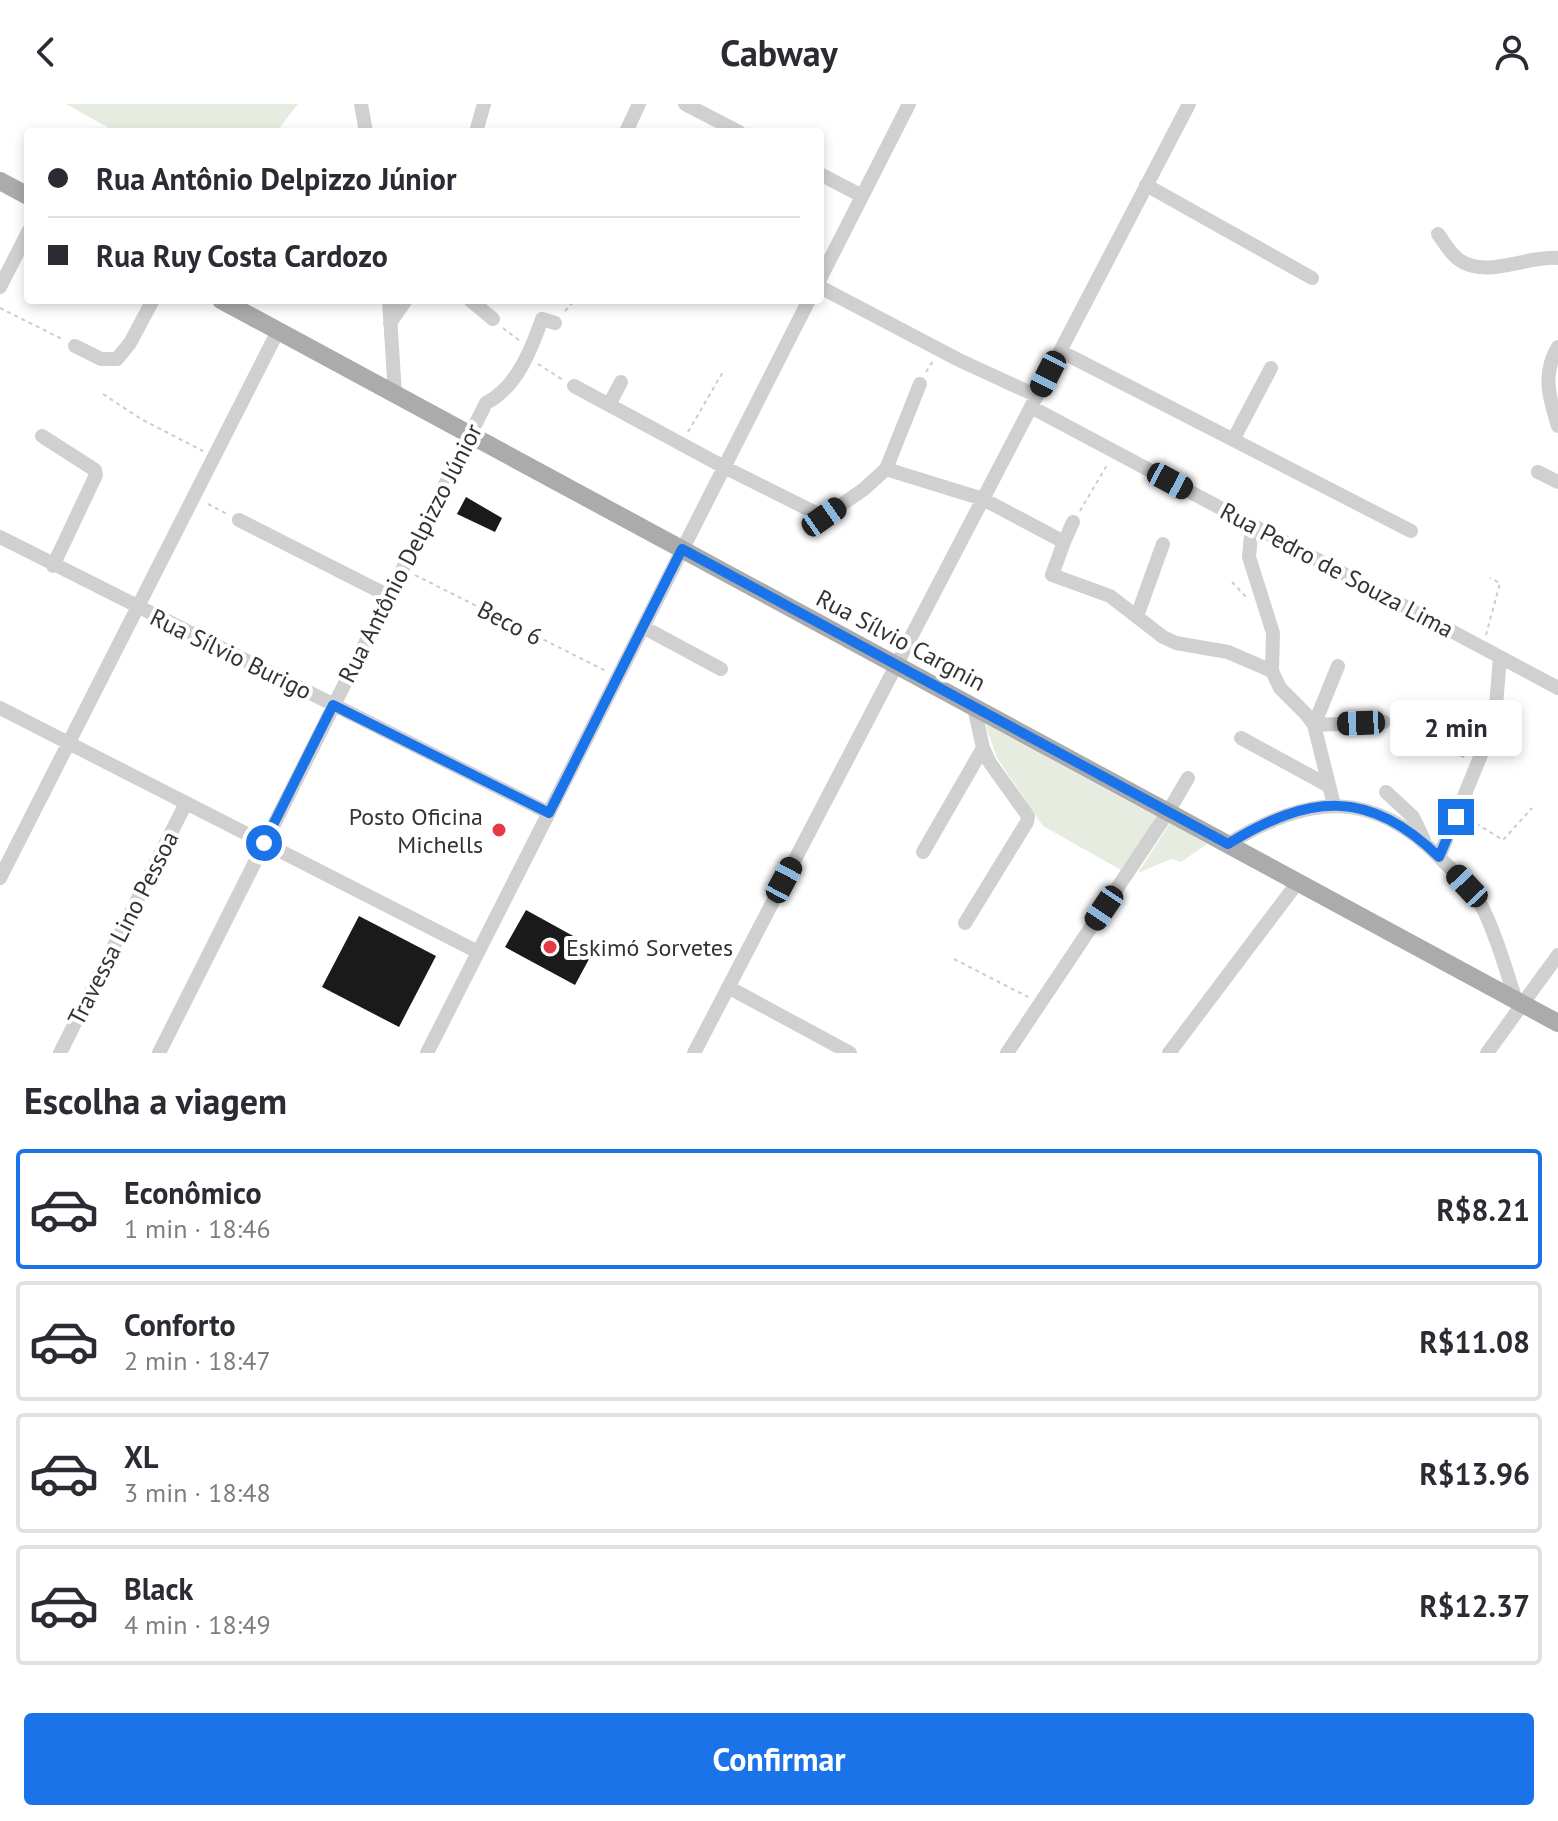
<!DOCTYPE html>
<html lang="pt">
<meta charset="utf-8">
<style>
:root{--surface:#fff;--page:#f2f2f3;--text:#2b2b33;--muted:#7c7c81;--line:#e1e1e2;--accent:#1a73e8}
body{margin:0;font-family:"PT Sans",sans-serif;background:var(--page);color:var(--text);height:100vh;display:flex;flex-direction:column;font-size:30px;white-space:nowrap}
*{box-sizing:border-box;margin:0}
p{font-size:26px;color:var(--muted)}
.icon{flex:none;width:44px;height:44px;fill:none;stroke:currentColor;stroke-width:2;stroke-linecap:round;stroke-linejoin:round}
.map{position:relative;height:949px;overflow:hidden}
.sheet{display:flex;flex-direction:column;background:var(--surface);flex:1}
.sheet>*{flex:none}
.banner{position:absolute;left:24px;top:24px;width:800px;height:176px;border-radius:8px;box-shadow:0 4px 12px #0003;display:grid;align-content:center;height:176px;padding:0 24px;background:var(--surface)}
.end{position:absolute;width:36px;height:36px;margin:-18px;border:10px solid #1a73e8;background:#fff;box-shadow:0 0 0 4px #fff}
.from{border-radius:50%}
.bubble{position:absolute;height:56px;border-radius:8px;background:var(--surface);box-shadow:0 4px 12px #0003;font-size:26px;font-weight:800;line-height:56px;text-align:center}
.car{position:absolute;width:24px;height:48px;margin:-24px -12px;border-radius:10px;box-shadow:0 0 6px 2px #0007;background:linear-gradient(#222 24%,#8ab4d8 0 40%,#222 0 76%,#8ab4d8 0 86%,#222 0)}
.banner b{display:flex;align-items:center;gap:28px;height:76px;font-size:30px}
.banner b+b{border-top:2px solid var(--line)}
.banner i{width:20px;height:20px;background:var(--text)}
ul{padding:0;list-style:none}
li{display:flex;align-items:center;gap:24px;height:120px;margin:0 16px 12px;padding:0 8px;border:4px solid var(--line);border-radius:8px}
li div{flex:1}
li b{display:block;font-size:30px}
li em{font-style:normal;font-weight:800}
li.on{border-color:var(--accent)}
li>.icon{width:72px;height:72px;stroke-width:1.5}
h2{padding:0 24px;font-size:36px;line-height:96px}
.primary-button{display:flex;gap:16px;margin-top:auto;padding:16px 24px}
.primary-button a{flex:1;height:92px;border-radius:8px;background:var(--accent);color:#fff;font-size:32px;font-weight:800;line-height:92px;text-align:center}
header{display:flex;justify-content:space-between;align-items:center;height:104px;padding:0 24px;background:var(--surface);font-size:36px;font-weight:800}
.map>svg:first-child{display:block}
.green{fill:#e6ecdf}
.building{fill:#1a1a1a}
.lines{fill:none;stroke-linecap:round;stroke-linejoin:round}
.path{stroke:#cdcdcd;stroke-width:2;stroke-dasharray:4 4;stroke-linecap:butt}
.minor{stroke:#d0d0d0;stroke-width:14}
.major{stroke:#ababab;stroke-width:18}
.route{stroke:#1a73e8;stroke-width:10}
.poi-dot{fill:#e63946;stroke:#fff;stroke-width:3}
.labels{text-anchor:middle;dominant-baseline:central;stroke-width:8;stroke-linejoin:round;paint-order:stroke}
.street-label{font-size:24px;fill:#333;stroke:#fff}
.poi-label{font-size:24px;fill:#333;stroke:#fff;text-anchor:end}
</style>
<header><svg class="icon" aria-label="back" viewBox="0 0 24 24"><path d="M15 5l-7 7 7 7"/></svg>Cabway<svg class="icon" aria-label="person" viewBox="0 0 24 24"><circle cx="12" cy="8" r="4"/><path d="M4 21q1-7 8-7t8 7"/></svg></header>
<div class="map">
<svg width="1558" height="949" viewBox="0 0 1558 949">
<rect width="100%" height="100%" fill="#fff"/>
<path class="green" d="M 66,0 L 298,0 L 276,28 L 116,28 Z
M 985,620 L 1157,713 L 1121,766 L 1043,722 L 997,654 Z
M 1170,719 L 1207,740 L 1181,758 L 1171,755 L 1138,769 Z"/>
<path class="building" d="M 466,393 L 502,414 L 495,428 L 457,410 Z
M 526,806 L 595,844 L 575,881 L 505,843 Z
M 359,812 L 436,852 L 399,923 L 322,883 Z"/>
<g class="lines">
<path class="path" d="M 0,204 L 64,236
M 565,207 L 575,196
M 503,224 L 520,237
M 538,260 L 563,276
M 926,268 L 933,257
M 103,290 L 141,315 L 203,347
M 688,328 L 724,266
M 208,400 L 227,410
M 1080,407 L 1107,361
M 415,471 L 606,567
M 1232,478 L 1247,494
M 1486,531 L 1500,479 L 1490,474
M 1422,596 C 1424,627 1437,643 1466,654
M 1469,718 L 1472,717 L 1503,736 L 1532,704
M 954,855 L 1028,893"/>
<path class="minor" d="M 361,0 L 366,28
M 685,0 L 739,28
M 476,28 L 484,0
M 626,28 L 639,0
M 820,70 L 862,92
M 1146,81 L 1312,174
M 1438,130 C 1444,138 1450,149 1458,155 C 1485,176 1527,151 1558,154
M 820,175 L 909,0
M 0,183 L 28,128
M 820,183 L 959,256 L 1037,292
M 389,196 L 395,290
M 470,196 L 493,215
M 390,219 L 406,196
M 75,242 L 101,255 L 117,255 L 130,239 L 153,196
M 1558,243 C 1542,269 1549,294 1558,322
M 1060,247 L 1411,427
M 574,282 L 724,363 L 824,413 L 864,385 L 886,365 L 920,280
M 609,301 L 621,278
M 1031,303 L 1558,584
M 42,332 L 95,366 L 96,371 L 53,462
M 1233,336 L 1271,264
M 886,365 L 983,395 L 1064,438 L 1052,471 L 1110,492 L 1163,533 L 1176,539 L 1228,548 L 1272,567
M 1538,368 L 1558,378
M 239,416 L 389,492
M 1252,421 L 1249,453 L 1273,529 L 1272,567 L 1280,584 L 1306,610 L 1314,621 L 1334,701
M 0,433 L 549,709
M 1064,438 L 1073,418
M 1137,512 L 1163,440
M 643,523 L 721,565
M 1338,562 L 1314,621 L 1384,618
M 0,604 L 478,848
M 1241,634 L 1329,682
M 1386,688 L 1413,713 L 1424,736
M 1228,740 C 1309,690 1374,684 1443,757 C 1458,772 1476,788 1485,809 C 1498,836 1506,867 1516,896
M 923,748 L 983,644
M 1439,753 L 1490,629 L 1496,602 L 1500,553
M 0,774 L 278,227
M 965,819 L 1027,718 L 1028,712 L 990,659 L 983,644 L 974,603
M 728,883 L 850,949
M 60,949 L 186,699
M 159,949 L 486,299 C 517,283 531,246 542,215 L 555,219
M 427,949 L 809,196
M 694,949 L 1189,0
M 1007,949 L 1168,708 L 1188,674
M 1169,949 L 1298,778
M 1487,949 L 1558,851"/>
<path class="major" d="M 0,77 L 28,92
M 221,196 L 1558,919"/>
</g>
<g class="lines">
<path class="route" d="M 264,739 L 333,601 L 549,709 L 682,445 L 1228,740 C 1309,690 1369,684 1439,753 L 1456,713"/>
</g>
<g class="poi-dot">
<circle cx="499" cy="726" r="8"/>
<circle cx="550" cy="843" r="8"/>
</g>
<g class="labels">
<g class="street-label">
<text transform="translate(410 449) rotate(-63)">Rua Antônio Delpizzo Júnior</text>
<text transform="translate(1337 466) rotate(28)">Rua Pedro de Souza Lima</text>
<text transform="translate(510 519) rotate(27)">Beco 6</text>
<text transform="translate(901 536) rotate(28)">Rua Sílvio Cargnin</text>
<text transform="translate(231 550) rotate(26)">Rua Sílvio Burigo</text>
<text transform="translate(123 824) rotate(-63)">Travessa Lino Pessoa</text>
</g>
<g class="poi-label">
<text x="483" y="712">Posto Oficina<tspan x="483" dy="28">Michells</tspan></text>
<text x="566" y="843" text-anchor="start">Eskimó Sorvetes</text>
</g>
</g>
</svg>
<i class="end from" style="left:264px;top:739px"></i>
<i class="end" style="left:1456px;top:713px"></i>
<div class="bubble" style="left:1390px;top:596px;width:132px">2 min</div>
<i class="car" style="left:1048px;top:270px;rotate:207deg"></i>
<i class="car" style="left:1170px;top:377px;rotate:118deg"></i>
<i class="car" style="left:824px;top:413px;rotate:55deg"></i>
<i class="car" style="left:1361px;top:619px;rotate:268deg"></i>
<i class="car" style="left:784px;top:776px;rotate:28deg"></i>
<i class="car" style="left:1467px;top:782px;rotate:317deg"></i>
<i class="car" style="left:1104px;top:804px;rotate:214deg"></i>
<div class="banner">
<b><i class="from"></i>Rua Antônio Delpizzo Júnior</b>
<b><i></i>Rua Ruy Costa Cardozo</b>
</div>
</div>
<section class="sheet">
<h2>Escolha a viagem</h2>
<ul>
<li class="on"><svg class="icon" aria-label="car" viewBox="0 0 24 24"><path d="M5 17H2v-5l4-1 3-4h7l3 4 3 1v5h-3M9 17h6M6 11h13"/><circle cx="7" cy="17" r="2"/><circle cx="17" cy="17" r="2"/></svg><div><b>Econômico</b><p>1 min · 18:46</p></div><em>R$8.21</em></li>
<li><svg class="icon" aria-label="car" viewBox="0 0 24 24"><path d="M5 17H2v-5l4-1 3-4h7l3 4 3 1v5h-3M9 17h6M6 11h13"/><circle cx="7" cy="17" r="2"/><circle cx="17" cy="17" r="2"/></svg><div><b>Conforto</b><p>2 min · 18:47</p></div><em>R$11.08</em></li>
<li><svg class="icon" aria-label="car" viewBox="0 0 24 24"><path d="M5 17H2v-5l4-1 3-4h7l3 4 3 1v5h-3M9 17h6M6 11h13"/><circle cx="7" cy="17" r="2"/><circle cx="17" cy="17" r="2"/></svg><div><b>XL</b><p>3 min · 18:48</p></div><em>R$13.96</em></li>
<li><svg class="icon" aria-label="car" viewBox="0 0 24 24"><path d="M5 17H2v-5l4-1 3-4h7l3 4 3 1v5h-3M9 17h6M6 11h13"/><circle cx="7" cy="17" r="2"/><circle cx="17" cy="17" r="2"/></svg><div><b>Black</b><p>4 min · 18:49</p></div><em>R$12.37</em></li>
</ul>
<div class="primary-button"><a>Confirmar</a></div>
</section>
